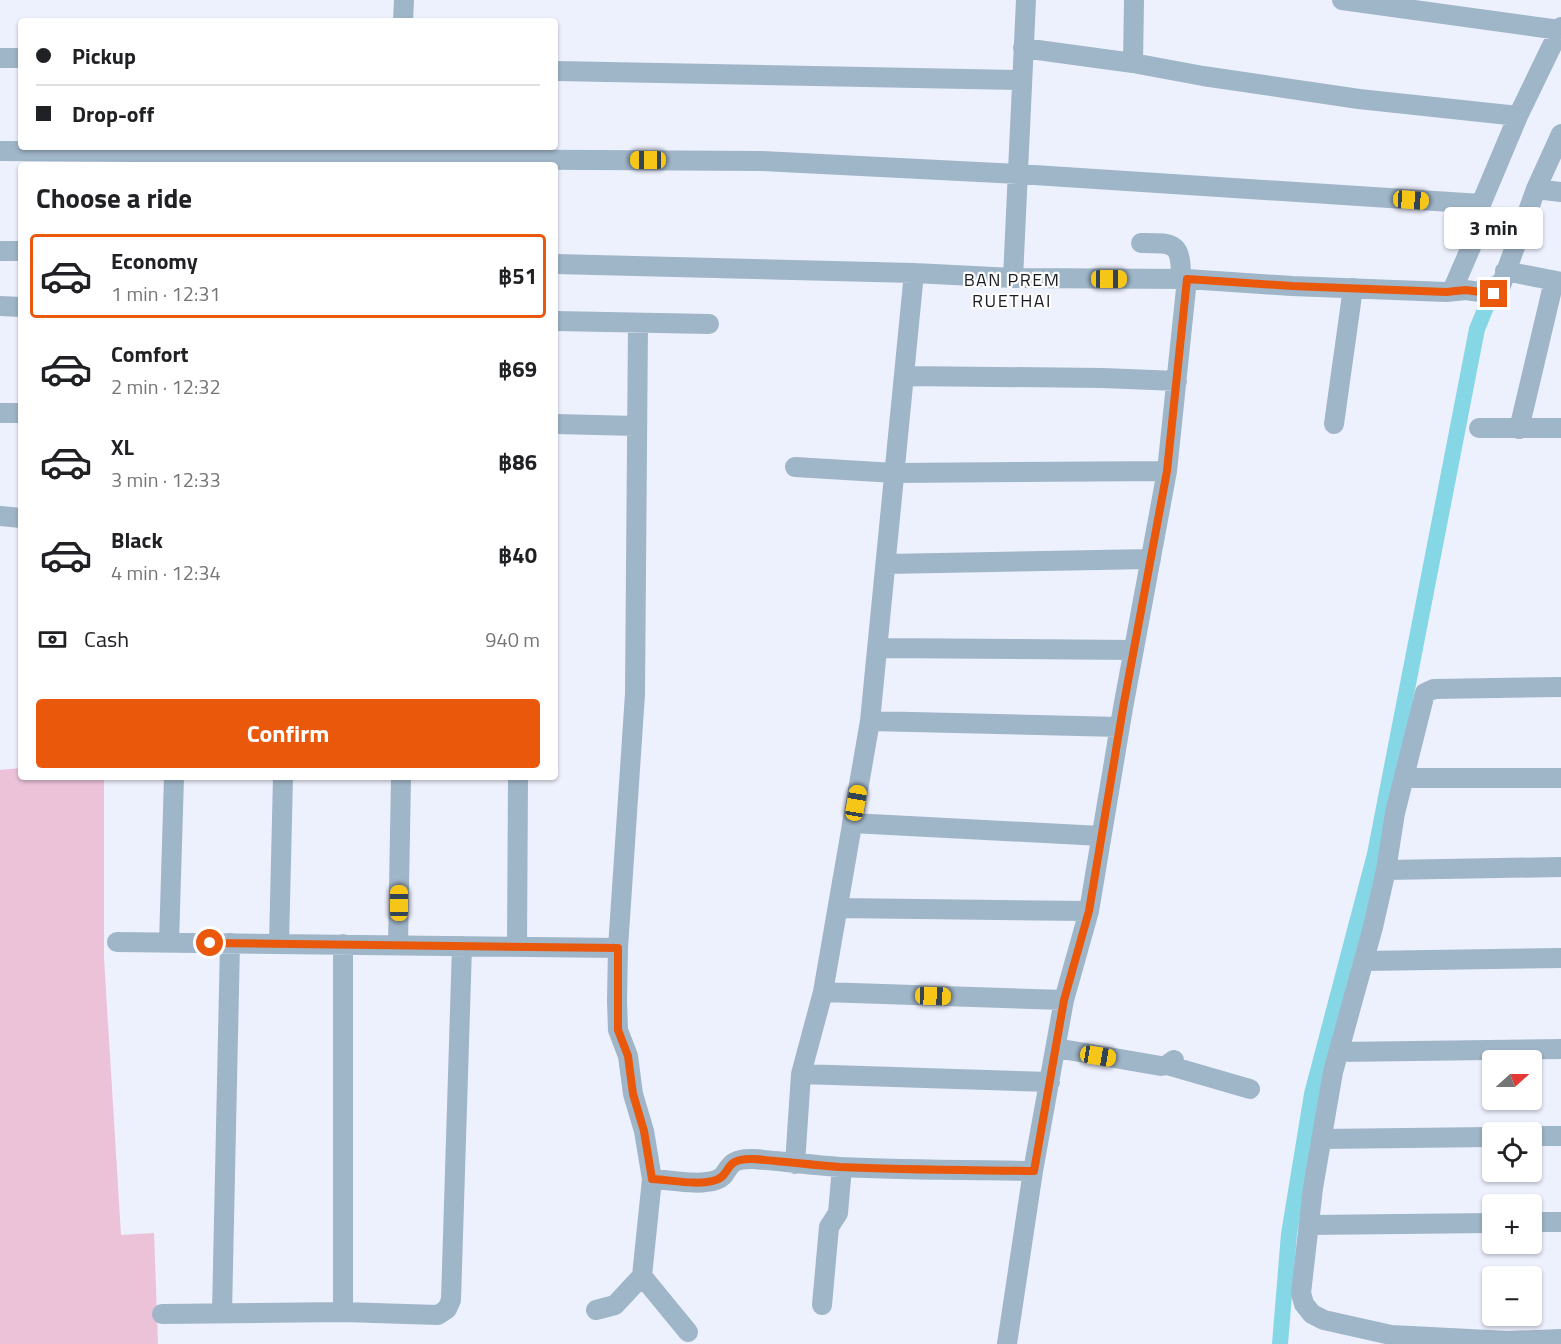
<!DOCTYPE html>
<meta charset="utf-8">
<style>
:root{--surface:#fff;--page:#f6f6f6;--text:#202124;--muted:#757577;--line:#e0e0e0;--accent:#ea580c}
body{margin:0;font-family:"Titillium Web",sans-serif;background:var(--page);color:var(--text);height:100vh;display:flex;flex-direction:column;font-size:22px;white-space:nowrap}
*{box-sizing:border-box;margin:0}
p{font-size:20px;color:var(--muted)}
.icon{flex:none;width:33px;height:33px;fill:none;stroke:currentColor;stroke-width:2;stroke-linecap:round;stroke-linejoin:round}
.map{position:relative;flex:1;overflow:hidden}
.details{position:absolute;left:18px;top:162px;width:540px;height:618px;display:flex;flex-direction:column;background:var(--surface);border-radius:6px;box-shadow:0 2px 4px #0004}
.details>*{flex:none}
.hud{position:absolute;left:18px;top:18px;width:540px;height:132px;border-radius:6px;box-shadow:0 2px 4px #0004;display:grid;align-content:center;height:132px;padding:0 18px;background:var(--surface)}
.needle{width:39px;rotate:69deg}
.fabs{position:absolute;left:1482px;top:1050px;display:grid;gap:12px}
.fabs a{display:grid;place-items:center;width:60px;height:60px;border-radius:6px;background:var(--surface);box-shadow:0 2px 4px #0004;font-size:30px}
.end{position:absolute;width:27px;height:27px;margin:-14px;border:8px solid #ea580c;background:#fff;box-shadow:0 0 0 3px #fff}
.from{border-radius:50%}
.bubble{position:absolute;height:42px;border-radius:6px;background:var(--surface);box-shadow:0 2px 4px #0004;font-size:20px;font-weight:700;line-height:42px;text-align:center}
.car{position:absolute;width:18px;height:36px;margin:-18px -9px;border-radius:8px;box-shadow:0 0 4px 2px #0007;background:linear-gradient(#f5c518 24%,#345 0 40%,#f5c518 0 76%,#345 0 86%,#f5c518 0)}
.hud b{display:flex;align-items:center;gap:21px;height:57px;font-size:22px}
.hud b+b{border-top:2px solid var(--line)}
.hud i{width:15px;height:15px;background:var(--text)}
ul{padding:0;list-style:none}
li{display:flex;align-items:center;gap:18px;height:84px;margin:0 12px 9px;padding:0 6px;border:3px solid transparent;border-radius:6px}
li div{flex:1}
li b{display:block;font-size:22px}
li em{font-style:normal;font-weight:700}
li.on{border-color:var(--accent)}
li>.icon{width:54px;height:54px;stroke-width:1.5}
h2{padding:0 18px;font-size:27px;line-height:72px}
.pay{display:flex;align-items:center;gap:15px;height:66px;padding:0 18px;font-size:22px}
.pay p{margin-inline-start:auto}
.cta{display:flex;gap:12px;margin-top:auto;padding:12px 18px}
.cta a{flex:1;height:69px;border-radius:6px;background:var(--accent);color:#fff;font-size:24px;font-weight:700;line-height:69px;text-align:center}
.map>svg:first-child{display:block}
.green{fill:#ecc2d9}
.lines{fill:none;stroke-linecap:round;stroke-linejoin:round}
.canal{stroke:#86d7e6;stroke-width:16}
.minor{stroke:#9fb5c8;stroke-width:20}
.route{stroke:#ea580c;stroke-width:8}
.labels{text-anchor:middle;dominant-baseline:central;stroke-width:4.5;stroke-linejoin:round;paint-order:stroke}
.quarter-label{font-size:18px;letter-spacing:1.5px;fill:#1b1d24;stroke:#fff}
</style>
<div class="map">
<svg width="1561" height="1344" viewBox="0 0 1561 1344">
<rect width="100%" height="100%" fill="#edf0fd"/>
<path class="green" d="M 21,768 L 21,777 L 104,777 L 104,958 L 121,1235 L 154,1233 L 158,1344 L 0,1344 L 0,770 Z"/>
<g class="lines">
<path class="canal" d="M 1280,1344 L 1289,1234 L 1312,1094 L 1375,854 L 1477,329 L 1496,283"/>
<path class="minor" d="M 1342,0 L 1559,30
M 403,21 L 404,0
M 1023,48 L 1133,63 L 1203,76 L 1359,99 L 1518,116
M 0,58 L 21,58
M 1133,63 L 1134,0
M 555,71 L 1021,80
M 0,151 L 141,152 L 396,159 L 762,161 L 1019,174 L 1481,204
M 1536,189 L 1561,192
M 1141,243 C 1175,243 1181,242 1181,279
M 0,251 L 21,251
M 555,264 L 914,273 L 1013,278 L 1187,279 L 1292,286 L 1446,292 L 1466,290 L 1494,294 L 1499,291 L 1536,189 L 1561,134
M 1505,271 L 1561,282
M 1013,278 L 1026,0
M 1452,291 L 1471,247 L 1481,204 L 1518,116 L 1561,27
M 0,306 L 21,307
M 555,321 L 709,324
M 638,323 L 635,694 L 618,948 L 617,1001 L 618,1030 L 628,1056 L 633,1094 L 644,1131 L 652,1179
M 905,376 L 1103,378 L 1177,381
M 0,413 L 21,413
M 555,424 L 637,426
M 1334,424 L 1353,288
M 1479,428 L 1561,428
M 1519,429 L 1554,281
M 795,467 L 895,473 L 1167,471
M 0,516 L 21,518
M 886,564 L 1151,559
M 877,648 L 1134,650
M 1561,687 L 1434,689 L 1425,693 L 1395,813 L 1386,870 L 1373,927 L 1333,1072 L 1313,1188 L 1301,1293 L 1304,1304 L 1312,1314 L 1324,1320 L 1391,1335 L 1508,1341 L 1561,1339
M 870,721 L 1120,727
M 1404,778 L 1561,778
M 852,823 L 1101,836
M 1386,870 L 1561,867
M 838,908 L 1089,911
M 117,942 L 618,948
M 169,943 L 174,777
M 279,944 L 283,777
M 398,945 L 401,777
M 517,946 L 518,777
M 1364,961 L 1561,958
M 823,992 L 1064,1000
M 1056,1048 L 1161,1066 L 1167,1065 L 1174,1060
M 1339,1052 L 1561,1049
M 1167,1065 L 1250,1089
M 801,1074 L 1050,1082
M 1532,1136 L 1561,1136
M 1321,1139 L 1492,1137
M 795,1164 L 801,1074 L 823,992 L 870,721 L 914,273
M 1532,1222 L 1561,1222
M 1309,1225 L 1492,1223
M 822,1305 L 829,1227 L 838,1213 L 842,1167
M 596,1310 L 615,1305 L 642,1276
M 343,1312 L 343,944
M 222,1313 L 230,943
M 162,1314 L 343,1312 L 438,1315 L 447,1309 L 451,1300 L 462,946
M 688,1332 L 642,1276 L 652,1179 C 672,1180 698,1186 716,1180 C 732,1175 722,1158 753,1159 C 782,1161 811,1165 840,1167 C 905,1170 969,1170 1033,1171
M 1007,1344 L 1033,1171 L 1064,1000 L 1089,911 L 1123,708 L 1167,471 L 1187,279"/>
</g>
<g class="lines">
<path class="route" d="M 210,943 L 618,948 L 618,1030 L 628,1056 L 633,1094 L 644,1131 L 652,1179 C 672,1180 698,1186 716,1180 C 732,1175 722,1158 753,1159 C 782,1161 811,1165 840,1167 C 905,1170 969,1170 1034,1171 L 1064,1000 L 1089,911 L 1123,708 L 1167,471 L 1187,279 L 1292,286 L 1446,292 L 1466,290 L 1494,294"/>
</g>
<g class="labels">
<g class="quarter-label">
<text x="1012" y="279">BAN PREM<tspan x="1012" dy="21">RUETHAI</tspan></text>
</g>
</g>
</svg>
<div class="fabs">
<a><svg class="needle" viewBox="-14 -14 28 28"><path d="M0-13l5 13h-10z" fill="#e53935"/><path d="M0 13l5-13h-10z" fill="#757577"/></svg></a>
<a><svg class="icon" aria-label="locate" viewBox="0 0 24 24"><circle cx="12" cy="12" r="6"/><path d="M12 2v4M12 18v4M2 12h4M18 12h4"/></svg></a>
<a>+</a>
<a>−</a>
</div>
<i class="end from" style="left:210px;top:943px"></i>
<i class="end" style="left:1494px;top:294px"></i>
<div class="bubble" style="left:1444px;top:207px;width:99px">3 min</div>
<i class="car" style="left:648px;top:160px;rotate:270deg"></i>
<i class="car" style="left:1411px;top:200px;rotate:94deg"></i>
<i class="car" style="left:1109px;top:279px;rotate:90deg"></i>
<i class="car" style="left:856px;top:803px;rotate:10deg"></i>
<i class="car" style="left:399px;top:903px;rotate:0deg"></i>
<i class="car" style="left:933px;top:996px;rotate:92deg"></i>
<i class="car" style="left:1098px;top:1056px;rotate:99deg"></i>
<div class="hud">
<b><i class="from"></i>Pickup</b>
<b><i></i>Drop-off</b>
</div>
<section class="details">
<h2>Choose a ride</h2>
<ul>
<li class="on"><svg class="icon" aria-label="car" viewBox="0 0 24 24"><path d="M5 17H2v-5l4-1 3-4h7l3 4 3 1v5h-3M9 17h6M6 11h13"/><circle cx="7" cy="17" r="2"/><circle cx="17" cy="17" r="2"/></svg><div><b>Economy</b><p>1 min · 12:31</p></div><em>฿51</em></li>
<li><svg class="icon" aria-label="car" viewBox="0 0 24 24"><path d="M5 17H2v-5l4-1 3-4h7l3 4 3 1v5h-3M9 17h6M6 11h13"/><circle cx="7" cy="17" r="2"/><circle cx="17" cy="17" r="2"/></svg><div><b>Comfort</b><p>2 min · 12:32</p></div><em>฿69</em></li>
<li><svg class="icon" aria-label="car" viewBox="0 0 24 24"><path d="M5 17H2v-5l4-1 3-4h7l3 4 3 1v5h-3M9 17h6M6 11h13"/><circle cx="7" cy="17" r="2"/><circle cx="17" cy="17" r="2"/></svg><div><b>XL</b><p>3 min · 12:33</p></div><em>฿86</em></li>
<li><svg class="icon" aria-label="car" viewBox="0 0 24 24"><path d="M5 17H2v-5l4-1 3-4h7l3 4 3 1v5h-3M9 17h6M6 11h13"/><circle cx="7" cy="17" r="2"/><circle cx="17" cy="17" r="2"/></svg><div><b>Black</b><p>4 min · 12:34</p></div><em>฿40</em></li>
</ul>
<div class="pay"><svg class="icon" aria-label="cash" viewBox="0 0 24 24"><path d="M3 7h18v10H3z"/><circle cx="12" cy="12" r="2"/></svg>Cash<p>940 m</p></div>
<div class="cta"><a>Confirm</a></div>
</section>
</div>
